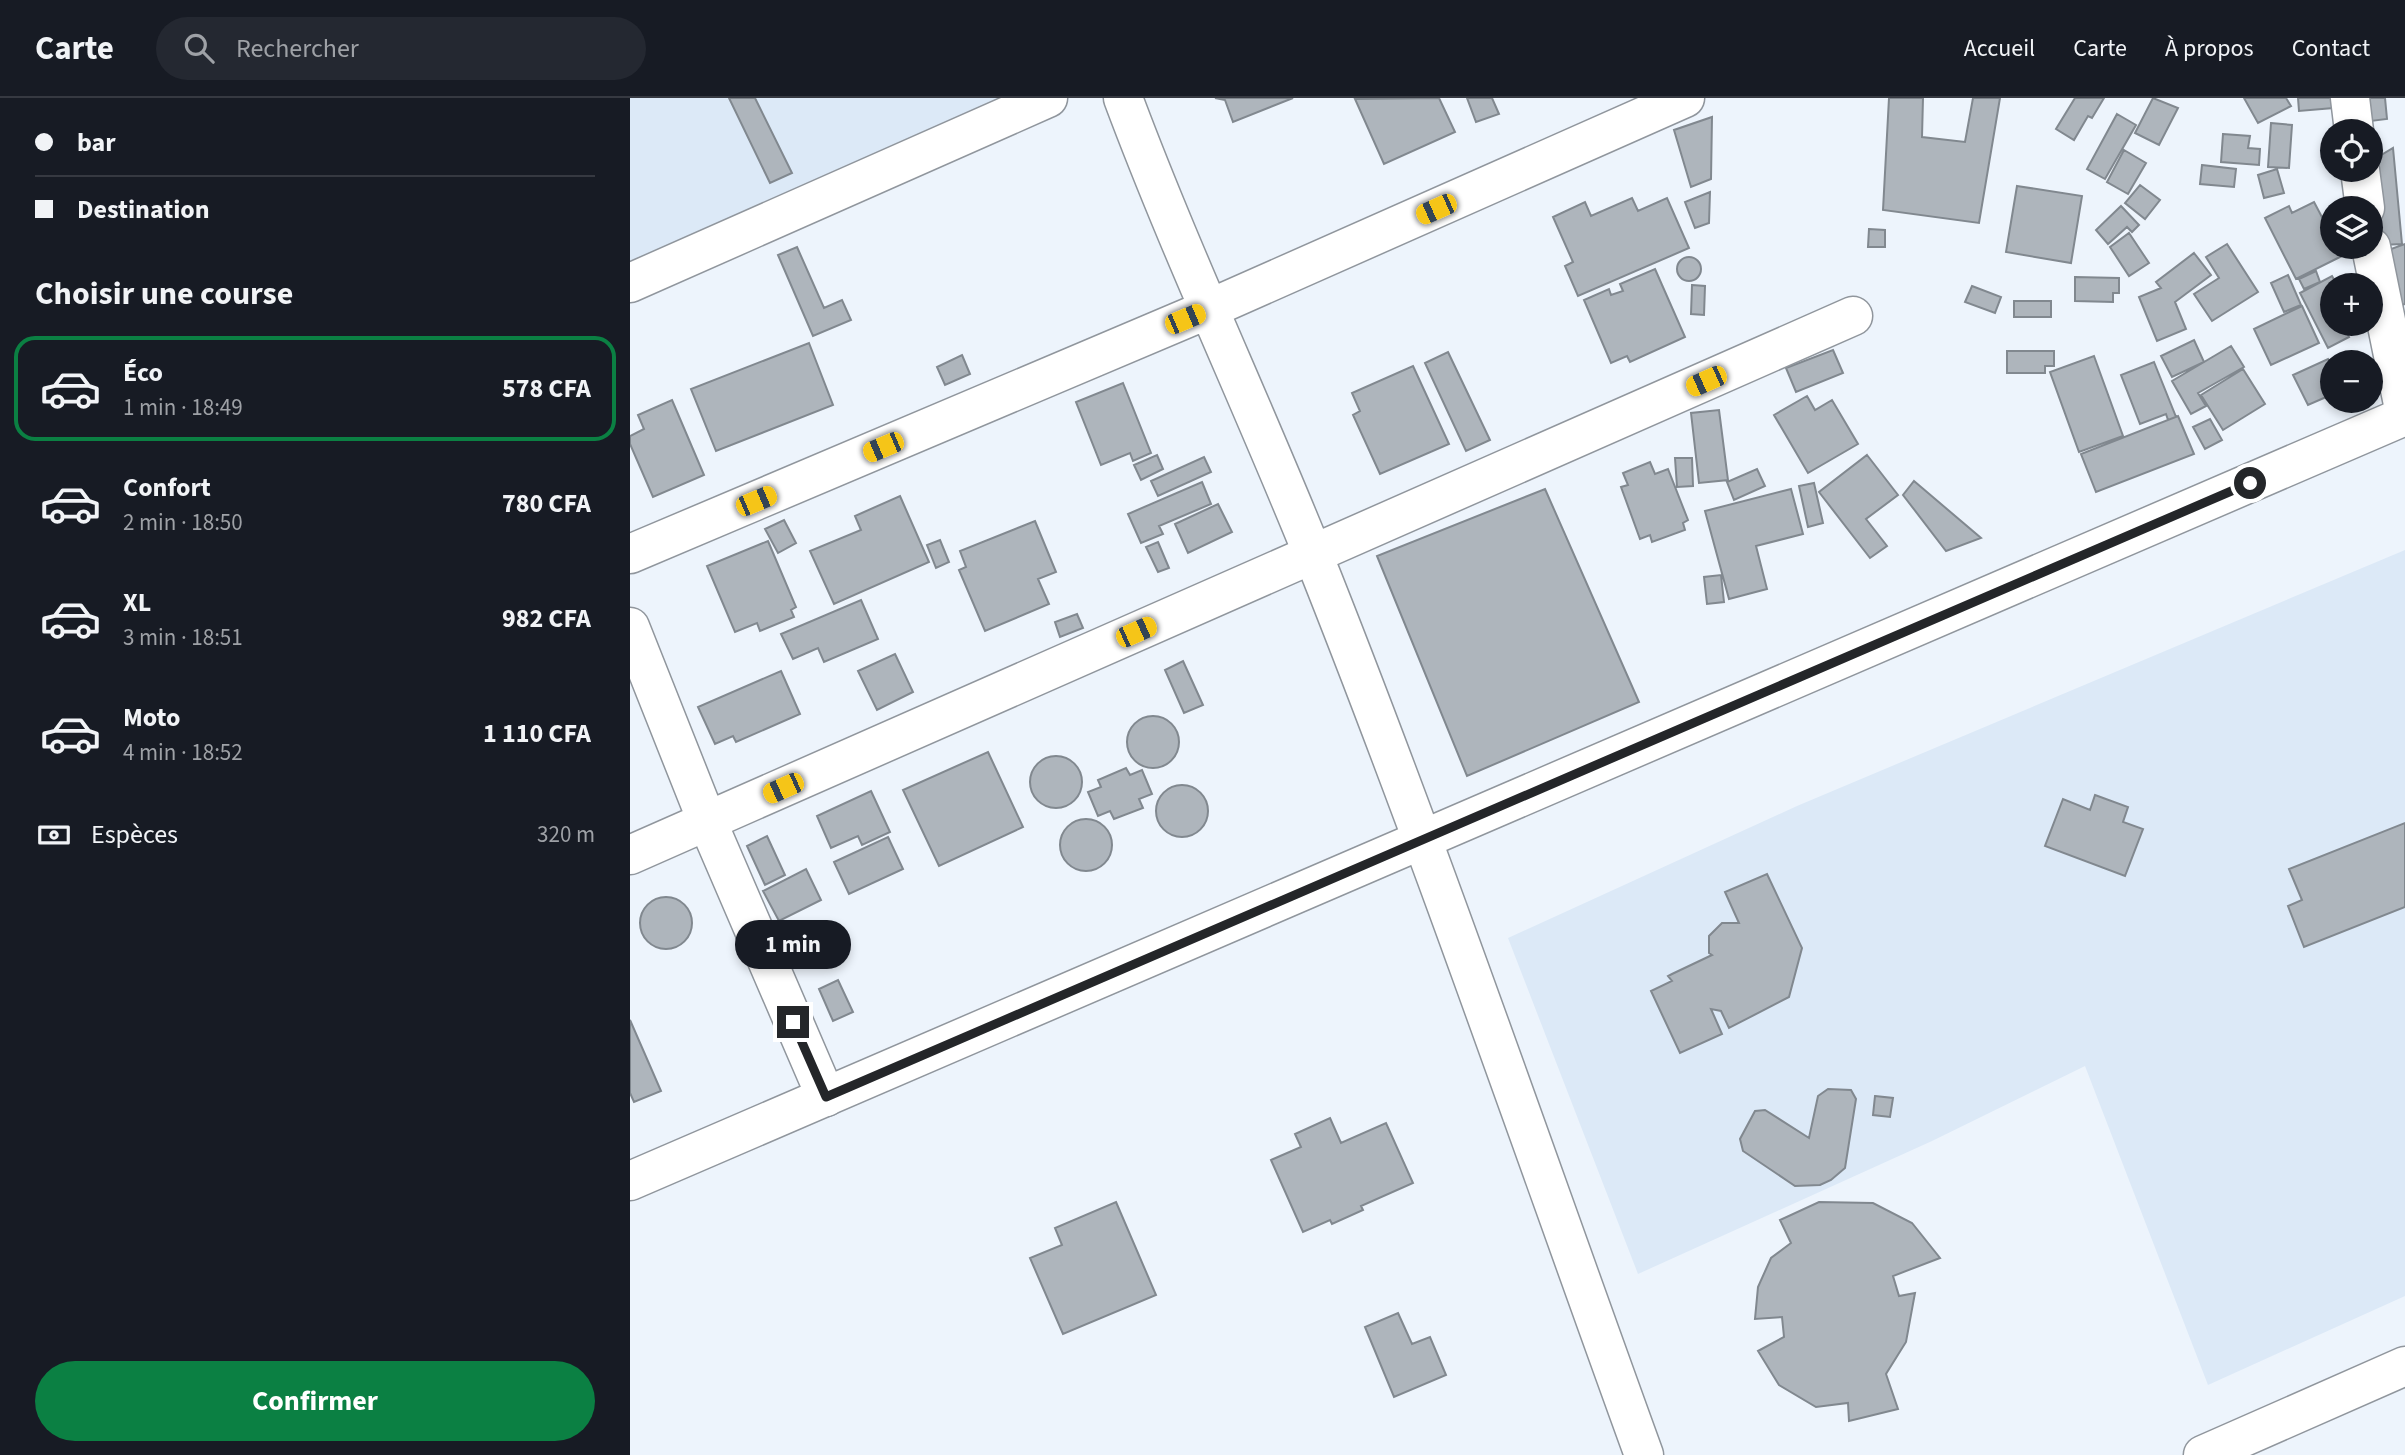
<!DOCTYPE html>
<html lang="fr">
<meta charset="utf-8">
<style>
:root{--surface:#171b24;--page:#242831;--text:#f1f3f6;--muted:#9ea1a6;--line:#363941;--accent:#0b8043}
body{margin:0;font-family:"Source Sans 3",sans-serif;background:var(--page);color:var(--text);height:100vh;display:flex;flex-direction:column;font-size:26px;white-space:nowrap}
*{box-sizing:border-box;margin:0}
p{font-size:23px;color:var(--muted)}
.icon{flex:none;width:38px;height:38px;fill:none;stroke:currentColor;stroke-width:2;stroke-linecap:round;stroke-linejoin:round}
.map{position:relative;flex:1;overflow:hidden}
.side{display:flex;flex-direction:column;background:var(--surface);width:630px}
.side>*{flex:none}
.guide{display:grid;align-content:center;height:154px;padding:0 35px;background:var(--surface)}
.buttons{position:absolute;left:1690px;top:21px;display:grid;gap:14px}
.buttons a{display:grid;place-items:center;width:63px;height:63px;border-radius:50%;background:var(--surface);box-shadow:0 4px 10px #0003;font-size:35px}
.end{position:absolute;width:32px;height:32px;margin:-16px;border:9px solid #242629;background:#fff;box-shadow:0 0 0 4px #fff}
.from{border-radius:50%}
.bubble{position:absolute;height:49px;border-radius:24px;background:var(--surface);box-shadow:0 4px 10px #0003;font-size:23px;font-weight:700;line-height:49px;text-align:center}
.car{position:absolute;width:21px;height:42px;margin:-21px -10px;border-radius:9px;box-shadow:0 0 5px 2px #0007;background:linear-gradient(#f5c518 24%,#345 0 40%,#f5c518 0 76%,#345 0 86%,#f5c518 0)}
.guide b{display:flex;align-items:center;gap:24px;height:66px;font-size:26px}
.guide b+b{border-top:2px solid var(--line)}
.guide i{width:18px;height:18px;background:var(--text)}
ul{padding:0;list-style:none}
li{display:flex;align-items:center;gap:21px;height:105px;margin:0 14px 10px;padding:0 21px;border:4px solid transparent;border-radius:21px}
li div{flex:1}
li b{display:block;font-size:26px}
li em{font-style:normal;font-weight:700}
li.on{border-color:var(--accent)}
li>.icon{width:63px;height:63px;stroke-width:1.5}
h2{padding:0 35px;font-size:32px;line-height:84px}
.pay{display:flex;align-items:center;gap:18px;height:77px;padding:0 35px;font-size:26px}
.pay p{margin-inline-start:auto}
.button{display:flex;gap:14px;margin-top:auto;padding:14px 35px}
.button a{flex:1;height:80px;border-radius:42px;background:var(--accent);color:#fff;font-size:28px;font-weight:700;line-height:80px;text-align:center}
header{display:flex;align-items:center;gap:42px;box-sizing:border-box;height:98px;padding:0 35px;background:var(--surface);border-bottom:2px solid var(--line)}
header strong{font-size:33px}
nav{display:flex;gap:38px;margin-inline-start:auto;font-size:24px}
.search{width:490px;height:63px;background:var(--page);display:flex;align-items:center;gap:18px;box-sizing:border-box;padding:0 24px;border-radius:38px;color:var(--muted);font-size:26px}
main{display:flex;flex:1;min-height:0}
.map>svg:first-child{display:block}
.built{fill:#dce9f7}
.building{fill:#aeb5bc;stroke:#81888f;stroke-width:2}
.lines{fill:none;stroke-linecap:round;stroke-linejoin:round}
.minor-casing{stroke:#90969d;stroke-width:41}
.tertiary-casing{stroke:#90969d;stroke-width:41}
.minor{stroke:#fff;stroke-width:38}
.tertiary{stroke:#fff;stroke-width:38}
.route{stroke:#242629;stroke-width:9}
</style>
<header>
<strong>Carte</strong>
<div class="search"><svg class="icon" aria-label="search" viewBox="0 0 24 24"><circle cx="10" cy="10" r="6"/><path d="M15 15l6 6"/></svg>Rechercher</div>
<nav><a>Accueil</a><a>Carte</a><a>À propos</a><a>Contact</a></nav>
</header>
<main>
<section class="side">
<div class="guide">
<b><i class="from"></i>bar</b>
<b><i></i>Destination</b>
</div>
<h2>Choisir une course</h2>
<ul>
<li class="on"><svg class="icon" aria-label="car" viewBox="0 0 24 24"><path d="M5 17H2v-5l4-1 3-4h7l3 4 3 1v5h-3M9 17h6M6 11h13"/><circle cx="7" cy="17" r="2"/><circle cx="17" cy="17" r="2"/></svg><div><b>Éco</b><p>1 min · 18:49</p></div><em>578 CFA</em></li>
<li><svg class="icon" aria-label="car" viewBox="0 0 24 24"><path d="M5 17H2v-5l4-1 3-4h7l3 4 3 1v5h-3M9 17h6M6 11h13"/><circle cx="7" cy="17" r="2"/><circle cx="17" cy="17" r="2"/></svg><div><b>Confort</b><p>2 min · 18:50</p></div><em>780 CFA</em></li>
<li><svg class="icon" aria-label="car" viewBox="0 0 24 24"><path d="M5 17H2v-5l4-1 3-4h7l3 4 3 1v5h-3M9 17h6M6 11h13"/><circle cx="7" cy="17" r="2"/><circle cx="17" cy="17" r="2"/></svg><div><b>XL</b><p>3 min · 18:51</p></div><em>982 CFA</em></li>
<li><svg class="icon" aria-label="car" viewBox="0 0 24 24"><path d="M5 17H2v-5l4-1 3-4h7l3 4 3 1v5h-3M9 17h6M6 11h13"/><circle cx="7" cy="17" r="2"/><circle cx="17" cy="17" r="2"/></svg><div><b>Moto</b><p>4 min · 18:52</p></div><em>1 110 CFA</em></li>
</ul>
<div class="pay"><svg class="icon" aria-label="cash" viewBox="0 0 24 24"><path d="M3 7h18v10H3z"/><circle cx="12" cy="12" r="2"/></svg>Espèces<p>320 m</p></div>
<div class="button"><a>Confirmer</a></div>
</section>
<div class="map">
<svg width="1775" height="1357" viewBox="0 0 1775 1357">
<rect width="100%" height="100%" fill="#edf4fc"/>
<path class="built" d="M 0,0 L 377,0 L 0,167 Z
M 1775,452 L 1775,1198 L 1578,1287 L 1455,968 L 1302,1043 L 1008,1176 L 878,840 L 1167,708 Z"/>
<path class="building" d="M 99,0 L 125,0 L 162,75 L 140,85 Z
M 585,0 L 663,0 L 603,24 L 595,2 Z
M 809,0 L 825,34 L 754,66 L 725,1 Z
M 837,0 L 862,0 L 869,16 L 846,24 Z
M 1259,0 L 1293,0 L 1292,39 L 1335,44 L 1343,0 L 1370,0 L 1349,125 L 1253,112 Z
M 1445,0 L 1474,0 L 1462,20 L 1458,18 L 1444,42 L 1426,31 Z
M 1523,0 L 1548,10 L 1529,47 L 1505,35 Z
M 1614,0 L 1656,0 L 1661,8 L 1628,25 Z
M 1668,0 L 1714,0 L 1715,9 L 1669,13 Z
M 1731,0 L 1755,0 L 1757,21 L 1733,24 Z
M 1487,16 L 1506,27 L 1475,81 L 1457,71 Z
M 1082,19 L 1081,81 L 1061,89 L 1044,32 Z
M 1641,25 L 1662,27 L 1659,70 L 1638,69 Z
M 1593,36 L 1620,38 L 1618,50 L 1630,51 L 1629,67 L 1591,64 Z
M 1763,50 L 1772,146 L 1751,147 L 1743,62 Z
M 1494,52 L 1516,65 L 1498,96 L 1477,84 Z
M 1572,67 L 1606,71 L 1604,89 L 1570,86 Z
M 1647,71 L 1654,95 L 1634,100 L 1628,77 Z
M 1510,87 L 1530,102 L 1515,121 L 1495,105 Z
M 1387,88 L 1452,98 L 1441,165 L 1376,154 Z
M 1080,94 L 1079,125 L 1065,130 L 1055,104 Z
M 1002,100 L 1008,113 L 1037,100 L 1059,150 L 948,198 L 935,168 L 943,164 L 923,119 L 955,104 L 961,118 Z
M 1684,104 L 1703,140 L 1703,149 L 1707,149 L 1712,158 L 1666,181 L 1635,120 L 1659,108 L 1662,115 Z
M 1491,108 L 1509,127 L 1502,134 L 1497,129 L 1478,146 L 1466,132 Z
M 1239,131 L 1255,132 L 1255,149 L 1238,149 Z
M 1499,135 L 1519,165 L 1499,178 L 1480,149 Z
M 1597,146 L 1628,194 L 1582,223 L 1564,196 L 1589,180 L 1576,159 Z
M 1775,146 L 1775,206 L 1762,211 L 1753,154 Z
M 167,149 L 194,210 L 212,202 L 221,222 L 183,238 L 148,157 Z
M 1564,155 L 1581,177 L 1545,204 L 1556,231 L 1527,243 L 1509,199 L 1531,190 L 1526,184 Z
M1047 171a12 12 0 1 1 24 0a12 12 0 1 1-24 0Z
M 1025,171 L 1055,239 L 1000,264 L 997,258 L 981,265 L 954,202 L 979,191 L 981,197 L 993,193 L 990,186 Z
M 1686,173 L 1690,184 L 1674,191 L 1669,181 Z
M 1658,177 L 1671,207 L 1654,214 L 1641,185 Z
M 1702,178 L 1707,187 L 1703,187 L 1703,226 L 1720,226 L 1713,229 L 1719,239 L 1698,250 L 1670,195 Z
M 1445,179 L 1489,180 L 1489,195 L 1483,195 L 1483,204 L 1445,203 Z
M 1062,187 L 1075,188 L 1074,217 L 1061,216 Z
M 1342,188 L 1371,199 L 1365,215 L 1335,204 Z
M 1384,203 L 1421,203 L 1421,219 L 1384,219 Z
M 1672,208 L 1689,245 L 1641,267 L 1624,231 Z
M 1564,242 L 1574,264 L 1542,279 L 1531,258 Z
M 179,245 L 203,307 L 86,353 L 61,291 Z
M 1601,248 L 1614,269 L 1568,295 L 1576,308 L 1561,316 L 1542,283 Z
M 1203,252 L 1213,275 L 1166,294 L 1156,270 Z
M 1377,253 L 1424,253 L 1424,268 L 1415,268 L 1415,275 L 1377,275 Z
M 818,254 L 860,342 L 836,353 L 795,265 Z
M 332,257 L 340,276 L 315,287 L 307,269 Z
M 1464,258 L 1493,338 L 1449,354 L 1420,274 Z
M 1698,261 L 1703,271 L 1703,296 L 1678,307 L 1663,277 Z
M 1524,264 L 1546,319 L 1538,322 L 1536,316 L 1510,326 L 1491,277 Z
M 783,268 L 819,346 L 750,376 L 723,317 L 730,313 L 722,295 Z
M 1613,271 L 1635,306 L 1593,332 L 1571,297 Z
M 493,285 L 521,355 L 503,363 L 500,355 L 471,367 L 446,304 Z
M 1177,298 L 1185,312 L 1202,302 L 1228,346 L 1178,375 L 1144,317 Z
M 42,302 L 74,377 L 23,399 L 0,346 L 0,338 L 14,331 L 8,317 Z
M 1089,312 L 1098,382 L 1069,385 L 1061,315 Z
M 1548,318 L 1564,356 L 1466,394 L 1451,356 Z
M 1580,321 L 1592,342 L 1575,351 L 1563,329 Z
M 527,357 L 533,371 L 511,382 L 504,367 Z
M 1237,357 L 1268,397 L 1236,421 L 1257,448 L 1240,460 L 1189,394 Z
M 574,359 L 581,374 L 528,398 L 521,383 Z
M 1045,360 L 1062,360 L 1063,388 L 1047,389 Z
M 1020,364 L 1025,376 L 1038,371 L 1058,422 L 1053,425 L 1055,432 L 1022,444 L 1020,437 L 1010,441 L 991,389 L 998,387 L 993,375 Z
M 1127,371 L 1135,388 L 1104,402 L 1097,384 Z
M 1284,383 L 1351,440 L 1316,453 L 1273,397 Z
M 572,384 L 581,406 L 529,428 L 533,436 L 511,445 L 498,416 Z
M 1184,385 L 1193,425 L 1178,429 L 1169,388 Z
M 915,391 L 1009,604 L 837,678 L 747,458 Z
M 1161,391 L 1173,436 L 1126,448 L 1137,491 L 1099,501 L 1075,413 Z
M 270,398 L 299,464 L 204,506 L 180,453 L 231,432 L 225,418 Z
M 588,406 L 602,434 L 558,455 L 545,426 Z
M 154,422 L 166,445 L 148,455 L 135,431 Z
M 405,423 L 426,474 L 408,481 L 419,506 L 355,533 L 329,472 L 336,469 L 330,453 Z
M 310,442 L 319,464 L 306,470 L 297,447 Z
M 138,443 L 166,509 L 161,512 L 164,519 L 130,533 L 127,525 L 105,534 L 77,468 Z
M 528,444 L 539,470 L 528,474 L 516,449 Z
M 1091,477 L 1094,504 L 1077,506 L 1074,479 Z
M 231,502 L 248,541 L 194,564 L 188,550 L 163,561 L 151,536 Z
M 447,516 L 453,530 L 430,539 L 425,524 Z
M 265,556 L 283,594 L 247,612 L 228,573 Z
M 553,563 L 573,607 L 554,615 L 535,572 Z
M 151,573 L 170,616 L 106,644 L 103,638 L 85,646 L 68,609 Z
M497 644a26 26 0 1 1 52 0a26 26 0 1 1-52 0Z
M 358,654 L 393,729 L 309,768 L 273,692 Z
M400 684a26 26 0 1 1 52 0a26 26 0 1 1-52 0Z
M 496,670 L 500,677 L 512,672 L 522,696 L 509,701 L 513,710 L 484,721 L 480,713 L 468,718 L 458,694 L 471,689 L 468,682 Z
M526 713a26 26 0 1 1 52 0a26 26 0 1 1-52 0Z
M 241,693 L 260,734 L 232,747 L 228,738 L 201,750 L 187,718 Z
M 1465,697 L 1498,709 L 1493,724 L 1513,731 L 1495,778 L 1415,748 L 1433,701 L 1460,712 Z
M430 747a26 26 0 1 1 52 0a26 26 0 1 1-52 0Z
M 1775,725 L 1775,809 L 1674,849 L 1658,808 L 1672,802 L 1659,771 Z
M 137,738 L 155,777 L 135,787 L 117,748 Z
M 258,739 L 273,771 L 219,796 L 204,764 Z
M 176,771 L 191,802 L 149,823 L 133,793 Z
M 1137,776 L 1172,850 L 1159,899 L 1099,930 L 1091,913 L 1081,911 L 1092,936 L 1050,955 L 1021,893 L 1042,883 L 1038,878 L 1042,876 L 1082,857 L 1079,855 L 1079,838 L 1092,825 L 1109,825 L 1095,794 Z
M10 825a26 26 0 1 1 52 0a26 26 0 1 1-52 0Z
M 208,882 L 223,914 L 203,923 L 189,891 Z
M 0,922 L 31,993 L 4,1004 L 0,995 Z
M 1198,991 L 1221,992 L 1226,1001 L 1215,1070 L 1201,1082 L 1190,1087 L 1165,1088 L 1113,1053 L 1110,1041 L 1125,1013 L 1135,1012 L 1179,1040 L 1188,998 Z
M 1245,998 L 1263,1000 L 1260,1019 L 1243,1017 Z
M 700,1020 L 711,1045 L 756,1025 L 783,1085 L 731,1108 L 733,1112 L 702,1126 L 700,1122 L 673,1134 L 641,1062 L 671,1049 L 665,1036 Z
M 486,1104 L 526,1197 L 433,1236 L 400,1160 L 432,1147 L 425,1130 Z
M 1189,1104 L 1243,1105 L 1282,1125 L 1310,1160 L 1263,1178 L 1269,1198 L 1285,1195 L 1276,1244 L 1256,1276 L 1268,1311 L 1219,1323 L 1218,1305 L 1186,1309 L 1149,1287 L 1128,1253 L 1154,1239 L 1152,1219 L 1125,1221 L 1128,1189 L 1141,1160 L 1161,1145 L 1150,1122 Z
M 768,1215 L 782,1246 L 800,1239 L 816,1277 L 764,1299 L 735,1229 Z"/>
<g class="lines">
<defs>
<path id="minor" d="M 493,0 C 551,155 622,305 684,459 C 802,755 905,1057 1014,1357
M 1720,0 L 1724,33
M 1730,72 L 1735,110
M 1741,149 L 1775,316
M 0,185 L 418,0
M 0,456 L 581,210 L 1055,0
M 0,529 L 77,723 L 196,999
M 0,757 L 1223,218
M 1573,1357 L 1775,1268"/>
<path id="tertiary" d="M 0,1083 L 1775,318"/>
</defs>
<use href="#minor" class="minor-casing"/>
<use href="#tertiary" class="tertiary-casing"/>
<use href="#minor" class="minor"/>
<use href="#tertiary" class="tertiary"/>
</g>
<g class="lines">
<path class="route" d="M 163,924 L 196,999 L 1620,385"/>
</g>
</svg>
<div class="buttons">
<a><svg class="icon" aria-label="locate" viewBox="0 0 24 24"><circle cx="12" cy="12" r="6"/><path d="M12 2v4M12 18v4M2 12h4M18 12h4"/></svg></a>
<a><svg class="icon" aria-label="layers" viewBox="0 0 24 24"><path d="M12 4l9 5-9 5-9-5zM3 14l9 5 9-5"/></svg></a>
<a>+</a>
<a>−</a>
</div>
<i class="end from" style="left:1620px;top:385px"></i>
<i class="end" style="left:163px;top:924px"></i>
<div class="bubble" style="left:105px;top:822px;width:116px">1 min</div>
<i class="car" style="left:806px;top:111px;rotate:246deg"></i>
<i class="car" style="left:555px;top:221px;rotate:67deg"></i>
<i class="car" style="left:1076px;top:283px;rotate:246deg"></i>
<i class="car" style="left:253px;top:349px;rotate:247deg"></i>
<i class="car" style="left:126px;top:403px;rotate:67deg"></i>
<i class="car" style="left:506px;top:534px;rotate:66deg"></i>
<i class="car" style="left:153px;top:690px;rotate:246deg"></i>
</div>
</main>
